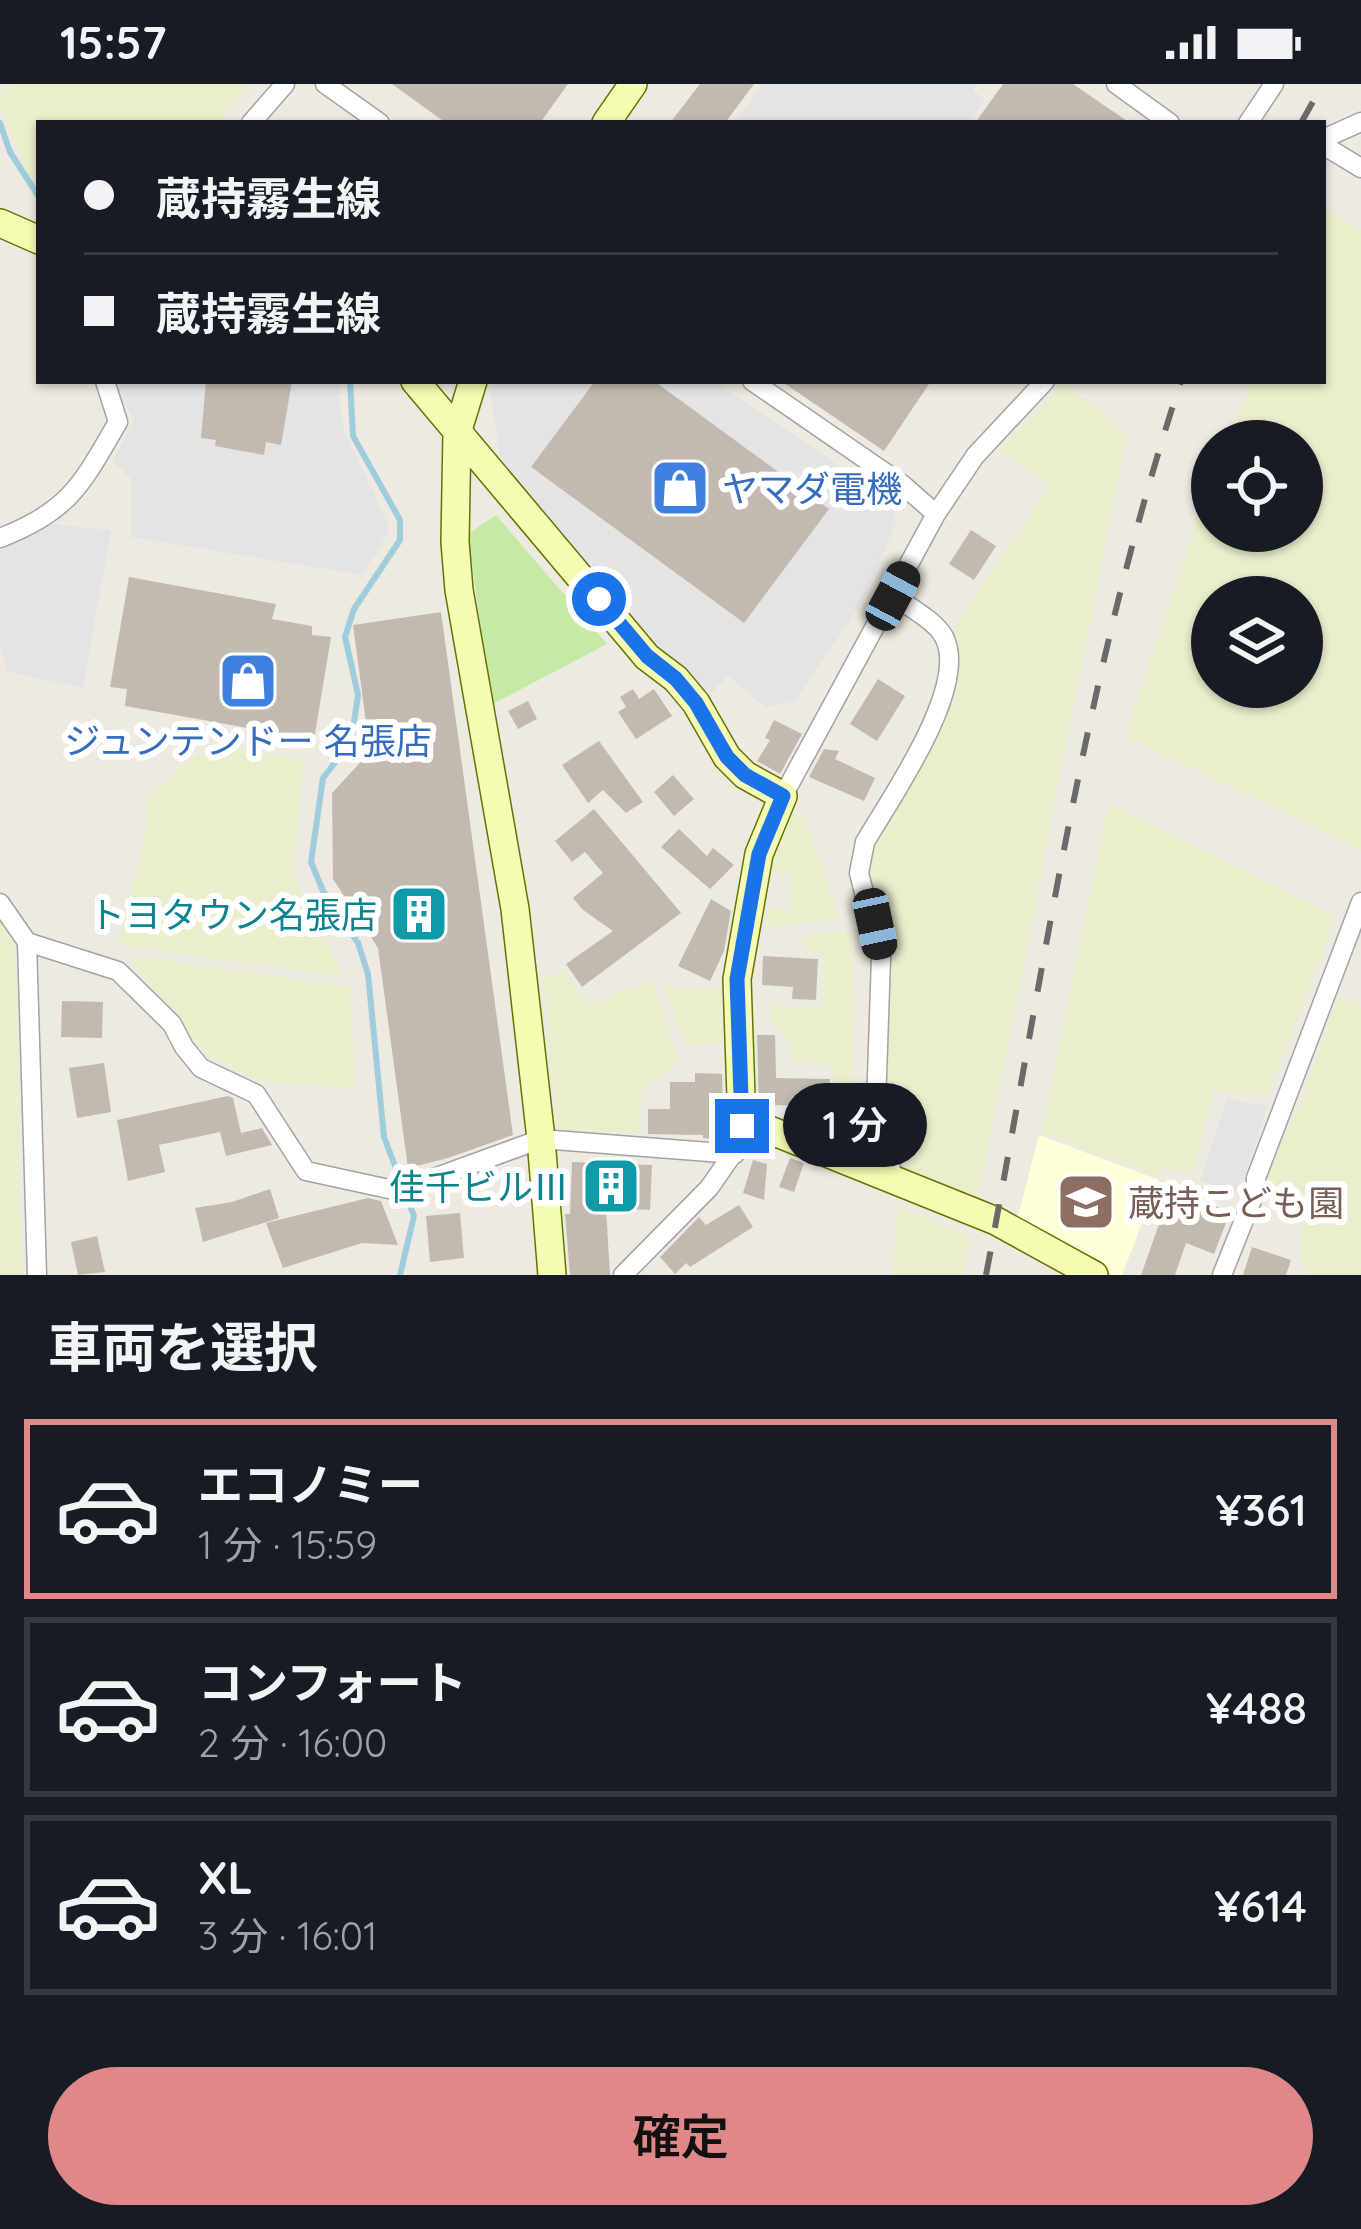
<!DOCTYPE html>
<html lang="ja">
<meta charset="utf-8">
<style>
:root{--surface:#171b24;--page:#20242c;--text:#f1f3f6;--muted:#9ea1a6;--line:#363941;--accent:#df8887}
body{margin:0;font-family:Quicksand,"Noto Sans JP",sans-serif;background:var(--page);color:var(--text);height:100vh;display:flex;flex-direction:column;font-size:45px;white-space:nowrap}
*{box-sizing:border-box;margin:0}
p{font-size:39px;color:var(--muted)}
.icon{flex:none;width:66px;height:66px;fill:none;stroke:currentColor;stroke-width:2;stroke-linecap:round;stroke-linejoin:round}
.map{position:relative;height:1191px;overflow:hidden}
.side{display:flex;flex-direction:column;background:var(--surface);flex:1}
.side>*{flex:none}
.banner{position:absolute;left:36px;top:36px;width:1290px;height:264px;border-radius:0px;box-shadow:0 3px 9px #0004;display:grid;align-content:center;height:264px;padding:0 48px;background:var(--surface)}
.controls{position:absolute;left:1191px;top:336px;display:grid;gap:24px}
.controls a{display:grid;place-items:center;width:132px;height:132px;border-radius:50%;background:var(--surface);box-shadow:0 3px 9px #0004;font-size:60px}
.end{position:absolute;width:54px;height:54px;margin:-27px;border:15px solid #1a73e8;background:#fff;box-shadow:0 0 0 6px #fff}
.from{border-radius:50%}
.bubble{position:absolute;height:84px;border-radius:42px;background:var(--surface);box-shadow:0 3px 9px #0004;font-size:39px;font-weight:600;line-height:84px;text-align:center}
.car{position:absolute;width:36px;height:72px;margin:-36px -18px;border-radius:15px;box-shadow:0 0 9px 3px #0007;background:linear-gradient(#222 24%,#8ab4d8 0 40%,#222 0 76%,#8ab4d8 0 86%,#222 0)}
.banner b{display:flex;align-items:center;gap:42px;height:114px;font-size:45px}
.banner b+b{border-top:3px solid var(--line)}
.banner i{width:30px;height:30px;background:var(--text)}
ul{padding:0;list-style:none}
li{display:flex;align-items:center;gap:36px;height:180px;margin:0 24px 18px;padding:0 24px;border:6px solid var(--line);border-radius:0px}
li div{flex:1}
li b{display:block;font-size:45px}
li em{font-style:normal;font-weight:600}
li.current{border-color:var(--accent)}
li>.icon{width:108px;height:108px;stroke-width:1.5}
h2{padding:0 48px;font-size:54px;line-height:144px}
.action{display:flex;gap:24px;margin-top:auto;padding:24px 48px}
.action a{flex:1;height:138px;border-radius:72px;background:var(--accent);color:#111;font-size:48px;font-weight:600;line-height:138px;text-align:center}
.status{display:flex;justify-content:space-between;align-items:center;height:84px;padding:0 60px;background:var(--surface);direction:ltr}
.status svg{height:33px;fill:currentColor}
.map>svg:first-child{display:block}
.education{fill:#feffd9}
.farmland{fill:#eaeecc;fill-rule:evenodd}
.grass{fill:#c5eaa5}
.parking{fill:#e4e4e4}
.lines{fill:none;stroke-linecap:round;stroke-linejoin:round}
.stream{stroke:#a0cddd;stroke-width:6}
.building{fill:#c2bab1}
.street-casing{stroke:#a3a3a3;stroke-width:21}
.secondary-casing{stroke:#647402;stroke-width:30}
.street{stroke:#fff;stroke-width:18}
.secondary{stroke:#f5fbb2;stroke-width:27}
.rail{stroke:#6a6a6a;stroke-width:6;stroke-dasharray:24 24;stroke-linecap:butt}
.route{stroke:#1a73e8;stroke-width:15}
.labels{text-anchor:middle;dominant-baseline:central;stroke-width:12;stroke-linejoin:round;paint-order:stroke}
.shop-label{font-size:36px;fill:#366cbe;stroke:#fff;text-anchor:start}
.culture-label{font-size:36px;fill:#0d838f;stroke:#fff;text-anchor:end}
.education-label{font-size:36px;fill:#785e54;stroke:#fff;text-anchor:start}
</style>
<div class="status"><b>15:57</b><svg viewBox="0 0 49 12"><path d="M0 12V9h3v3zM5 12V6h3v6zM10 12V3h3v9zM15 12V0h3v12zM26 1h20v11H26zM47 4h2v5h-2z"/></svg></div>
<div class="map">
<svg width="1361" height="1191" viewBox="0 0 1361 1191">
<rect width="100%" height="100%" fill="#eeeae1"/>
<path class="education" d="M 1039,1051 L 1159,1096 L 1122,1191 L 1114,1191 L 1016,1140 Z"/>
<path class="farmland" d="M 15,0 L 250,0 L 220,39 L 39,39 L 39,108 L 33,104 L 0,21 L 0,9 Z
M 1324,123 L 1361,146 L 1361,767 L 1126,652 L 1212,389 L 1212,447 L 1302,447 L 1302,357 L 1226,357 L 1251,297 L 1323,297 ZM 1212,513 L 1302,513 L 1302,603 L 1212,603 Z
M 1064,298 L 1127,350 L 976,1125 L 905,1094 L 895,1081 L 886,1043 L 865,786 L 869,764 L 946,629 L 954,575 L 950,547 L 1050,403 L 1001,367 Z
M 211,660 L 304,675 L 293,793 L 343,893 L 118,861 L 145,753 L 146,713 Z
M 1109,719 L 1336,833 L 1267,1013 L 1215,1006 L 1192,1089 L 1163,1085 L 1159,1092 L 1041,1048 Z
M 783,726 L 804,734 L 840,834 L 768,844 L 768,826 L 792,824 L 789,788 L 763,790 Z
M 0,837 L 13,853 L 16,884 L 21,1191 L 0,1191 Z
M 851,846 L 854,919 L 853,1017 L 838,1016 L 831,982 L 793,977 L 786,952 L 770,940 L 771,921 L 822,923 L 824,871 L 803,864 L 801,852 Z
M 127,871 L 351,903 L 354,1005 L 261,997 L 208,973 Z
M 564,888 L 591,919 L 652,896 L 679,979 L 641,1005 L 640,1049 L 558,1046 L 543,894 Z
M 664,903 L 722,905 L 723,959 L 686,962 Z
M 1338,912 L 1361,922 L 1361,1191 L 1312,1191 L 1300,1179 L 1304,1117 L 1262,1099 L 1302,1017 Z
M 898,1122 L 970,1153 L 963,1191 L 892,1191 Z"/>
<path class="grass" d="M 496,431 L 607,560 L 491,621 L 468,450 Z"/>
<path class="parking" d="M 762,0 L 977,0 L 973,7 L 985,15 L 968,39 L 735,39 Z
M 118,297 L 341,297 L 339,315 L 344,347 L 389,441 L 388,449 L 362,491 L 131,453 L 131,395 L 113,377 L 134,336 L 118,307 Z
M 494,297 L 595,297 L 531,384 L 743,539 L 828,425 L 654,297 L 715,297 L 892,418 L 896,439 L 862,518 L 795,618 L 765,623 L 728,592 L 701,619 L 653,567 L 636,536 L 567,457 L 558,452 L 500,372 L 490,306 Z
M 52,440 L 111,446 L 83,604 L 6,587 L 0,559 L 0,464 Z
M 1227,1015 L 1267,1022 L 1239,1111 L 1200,1097 Z"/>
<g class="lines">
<path class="stream" d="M 0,39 L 10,68 L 39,113
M 350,297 L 353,352 L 400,436 L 400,456 L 354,525 L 345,553 L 358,611 L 351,658 L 323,694 L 311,778 L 323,807 L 358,859 L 368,890 L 384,1053 L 414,1132 L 400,1191"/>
</g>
<path class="building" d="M 392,0 L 568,0 L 540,39 L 446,39 Z
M 700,0 L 754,0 L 725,39 L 670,39 Z
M 1003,0 L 1073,0 L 1130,39 L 975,39 Z
M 206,297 L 292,297 L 281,361 L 266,358 L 264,371 L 215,362 L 216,356 L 201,354 Z
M 595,297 L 654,297 L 829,425 L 744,539 L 531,383 Z
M 781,297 L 931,297 L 884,367 Z
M 971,446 L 996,462 L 974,496 L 949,480 Z
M 129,493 L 276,520 L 272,535 L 312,542 L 312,551 L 331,553 L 314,656 L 125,622 L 127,605 L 110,603 Z
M 441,528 L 513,1051 L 448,1074 L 408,1084 L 378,864 L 333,795 L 332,709 L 370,668 L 353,541 Z
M 878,595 L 905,612 L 877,657 L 850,640 Z
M 633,605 L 639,615 L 654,605 L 672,632 L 636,655 L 618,628 L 626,623 L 620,613 Z
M 528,617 L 537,635 L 518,645 L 508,627 Z
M 774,636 L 802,650 L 780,690 L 757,677 L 770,656 L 765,654 Z
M 599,657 L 643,718 L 626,729 L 603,706 L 588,719 L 562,681 Z
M 824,665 L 839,667 L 835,675 L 875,694 L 864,717 L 809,693 Z
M 673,691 L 694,715 L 674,732 L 654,708 Z
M 594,725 L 681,829 L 582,903 L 566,880 L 613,847 L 583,826 L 573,814 L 603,789 L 585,768 L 572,778 L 555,757 Z
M 679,745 L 707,772 L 713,764 L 734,781 L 710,805 L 661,763 Z
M 711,815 L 731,827 L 724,867 L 710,897 L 678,882 Z
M 763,872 L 818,875 L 816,916 L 792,915 L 793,903 L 762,901 Z
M 62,917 L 103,918 L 102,954 L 61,953 Z
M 757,951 L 775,951 L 776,994 L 830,995 L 828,1024 L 851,1027 L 848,1052 L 810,1043 L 810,1022 L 771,1021 L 770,1028 L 759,1027 Z
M 104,979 L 111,1028 L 77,1034 L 69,984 Z
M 695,989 L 722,990 L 724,1056 L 703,1054 L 703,1051 L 648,1050 L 648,1025 L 670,1025 L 670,998 L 695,998 Z
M 228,1012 L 233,1014 L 241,1049 L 262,1044 L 272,1061 L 226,1072 L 220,1048 L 159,1061 L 165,1088 L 128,1097 L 117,1036 Z
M 790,1074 L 804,1079 L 794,1108 L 779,1103 Z
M 753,1076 L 767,1080 L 764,1116 L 743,1109 Z
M 572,1078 L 652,1081 L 650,1126 L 606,1124 L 610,1191 L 570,1191 L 565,1130 L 570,1130 Z
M 1191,1099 L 1208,1105 L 1204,1118 L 1230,1128 L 1214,1170 L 1186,1159 L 1175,1191 L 1141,1191 L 1169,1112 L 1185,1117 Z
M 270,1105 L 279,1134 L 203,1158 L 195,1124 L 232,1118 Z
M 368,1114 L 381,1117 L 398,1161 L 362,1159 L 283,1184 L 266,1139 Z
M 739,1121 L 753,1143 L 690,1183 L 686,1179 L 675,1190 L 660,1173 L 699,1133 L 706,1141 Z
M 460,1129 L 464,1174 L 430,1178 L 426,1132 Z
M 97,1152 L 105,1188 L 78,1191 L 71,1158 Z
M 1252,1163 L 1291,1176 L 1286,1191 L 1243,1191 Z"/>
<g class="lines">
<defs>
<path id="street" d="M 325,0 L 380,39
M 1116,0 L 1170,39
M 251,39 L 285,0
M 1248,39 L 1274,0
M 1323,55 L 1361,38
M 1323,61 L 1361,84
M 752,297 L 903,401 L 936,430
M 0,454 C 70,427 82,400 118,338 L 105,297
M 893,511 C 908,523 935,536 944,553 C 970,602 890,715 865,758 L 859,789 L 881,874 L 876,1022 L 894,1098
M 783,712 L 936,430 L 975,372 L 1045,297
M 0,819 L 27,858 L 37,1191
M 27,858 L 118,887 L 172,940 L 184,963 L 201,984 L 256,1010 L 306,1087 L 398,1107 L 541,1055 L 735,1070
M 623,1191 L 709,1104 L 737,1064
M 1222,1191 L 1256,1106 L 1256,1094 L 1361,818"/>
<path id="secondary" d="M 606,39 L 633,0
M 0,139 L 39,156
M 415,297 L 647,573 L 676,595 L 696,619 L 727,673 L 745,691 L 783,712 L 759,770 L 737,895 L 742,1042 L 772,1047 L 996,1137 L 1094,1191
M 473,297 L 457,349 L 455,458 L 459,506 L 515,825 L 541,1055 L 552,1191"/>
</defs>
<use href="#street" class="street-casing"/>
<use href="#secondary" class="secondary-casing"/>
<use href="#street" class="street"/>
<use href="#secondary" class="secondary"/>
<path class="rail" d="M 1301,39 L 1323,0
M 986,1191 C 1043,892 1085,587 1181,297"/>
</g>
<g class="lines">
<path class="route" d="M 599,515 L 647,572 L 676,595 L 696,619 L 727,673 L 745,691 L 783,712 L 759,770 L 737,895 L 742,1042"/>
</g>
<defs>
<symbol id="shop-square" viewBox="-11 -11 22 22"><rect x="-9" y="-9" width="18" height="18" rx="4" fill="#3f7fe0" stroke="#fff"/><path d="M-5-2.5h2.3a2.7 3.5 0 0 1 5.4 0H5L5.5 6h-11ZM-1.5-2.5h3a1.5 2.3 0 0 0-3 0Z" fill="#fff"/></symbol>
<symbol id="building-square" viewBox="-11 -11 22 22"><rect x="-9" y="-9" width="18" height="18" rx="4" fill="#0f9aa8" stroke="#fff"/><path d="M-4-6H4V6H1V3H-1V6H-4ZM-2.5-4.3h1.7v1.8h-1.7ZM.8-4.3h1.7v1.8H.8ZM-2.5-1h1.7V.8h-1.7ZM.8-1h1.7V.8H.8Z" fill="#fff"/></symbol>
<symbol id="school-square" viewBox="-11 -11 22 22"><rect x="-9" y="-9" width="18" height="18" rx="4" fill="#8d6e63" stroke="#fff"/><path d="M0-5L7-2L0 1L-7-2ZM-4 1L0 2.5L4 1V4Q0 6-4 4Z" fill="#fff"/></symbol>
</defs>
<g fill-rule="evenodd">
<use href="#shop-square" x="647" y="371" width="66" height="66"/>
<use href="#shop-square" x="215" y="564" width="66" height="66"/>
<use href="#building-square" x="386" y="797" width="66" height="66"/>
<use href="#building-square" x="578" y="1069" width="66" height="66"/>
<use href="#school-square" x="1053" y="1085" width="66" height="66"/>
</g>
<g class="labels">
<g class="shop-label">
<text x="722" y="404">ヤマダ電機</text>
<text x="248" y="656" text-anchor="middle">ジュンテンドー 名張店</text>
</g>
<g class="culture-label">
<text x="377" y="830">トヨタウン名張店</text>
<text x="569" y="1102">佳千ビルⅢ</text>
</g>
<g class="education-label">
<text x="1128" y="1118">蔵持こども園</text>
</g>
</g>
</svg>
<div class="controls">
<a><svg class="icon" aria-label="locate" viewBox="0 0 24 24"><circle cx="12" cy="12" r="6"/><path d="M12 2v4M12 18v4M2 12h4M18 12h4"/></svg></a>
<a><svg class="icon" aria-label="layers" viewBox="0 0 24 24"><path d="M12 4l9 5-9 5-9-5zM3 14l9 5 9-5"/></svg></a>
</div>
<i class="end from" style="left:599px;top:515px"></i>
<i class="end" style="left:742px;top:1042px"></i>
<div class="bubble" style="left:783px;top:999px;width:144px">1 分</div>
<i class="car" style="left:893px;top:512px;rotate:28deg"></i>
<i class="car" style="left:875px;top:840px;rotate:168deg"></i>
<div class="banner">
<b><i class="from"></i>蔵持霧生線</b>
<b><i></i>蔵持霧生線</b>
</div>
</div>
<section class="side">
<h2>車両を選択</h2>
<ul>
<li class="current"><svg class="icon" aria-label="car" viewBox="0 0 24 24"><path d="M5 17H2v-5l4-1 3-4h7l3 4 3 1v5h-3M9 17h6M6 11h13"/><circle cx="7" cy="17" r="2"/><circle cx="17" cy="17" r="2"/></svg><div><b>エコノミー</b><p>1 分 · 15:59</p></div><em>¥361</em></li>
<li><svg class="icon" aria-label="car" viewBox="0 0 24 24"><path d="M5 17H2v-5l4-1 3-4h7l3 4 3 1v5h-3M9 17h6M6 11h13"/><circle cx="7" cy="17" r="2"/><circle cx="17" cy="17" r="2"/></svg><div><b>コンフォート</b><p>2 分 · 16:00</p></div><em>¥488</em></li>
<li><svg class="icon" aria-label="car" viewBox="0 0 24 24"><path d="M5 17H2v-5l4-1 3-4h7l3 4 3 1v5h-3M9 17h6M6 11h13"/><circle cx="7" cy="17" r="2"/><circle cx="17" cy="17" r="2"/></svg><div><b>XL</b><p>3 分 · 16:01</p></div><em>¥614</em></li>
</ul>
<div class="action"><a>確定</a></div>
</section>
